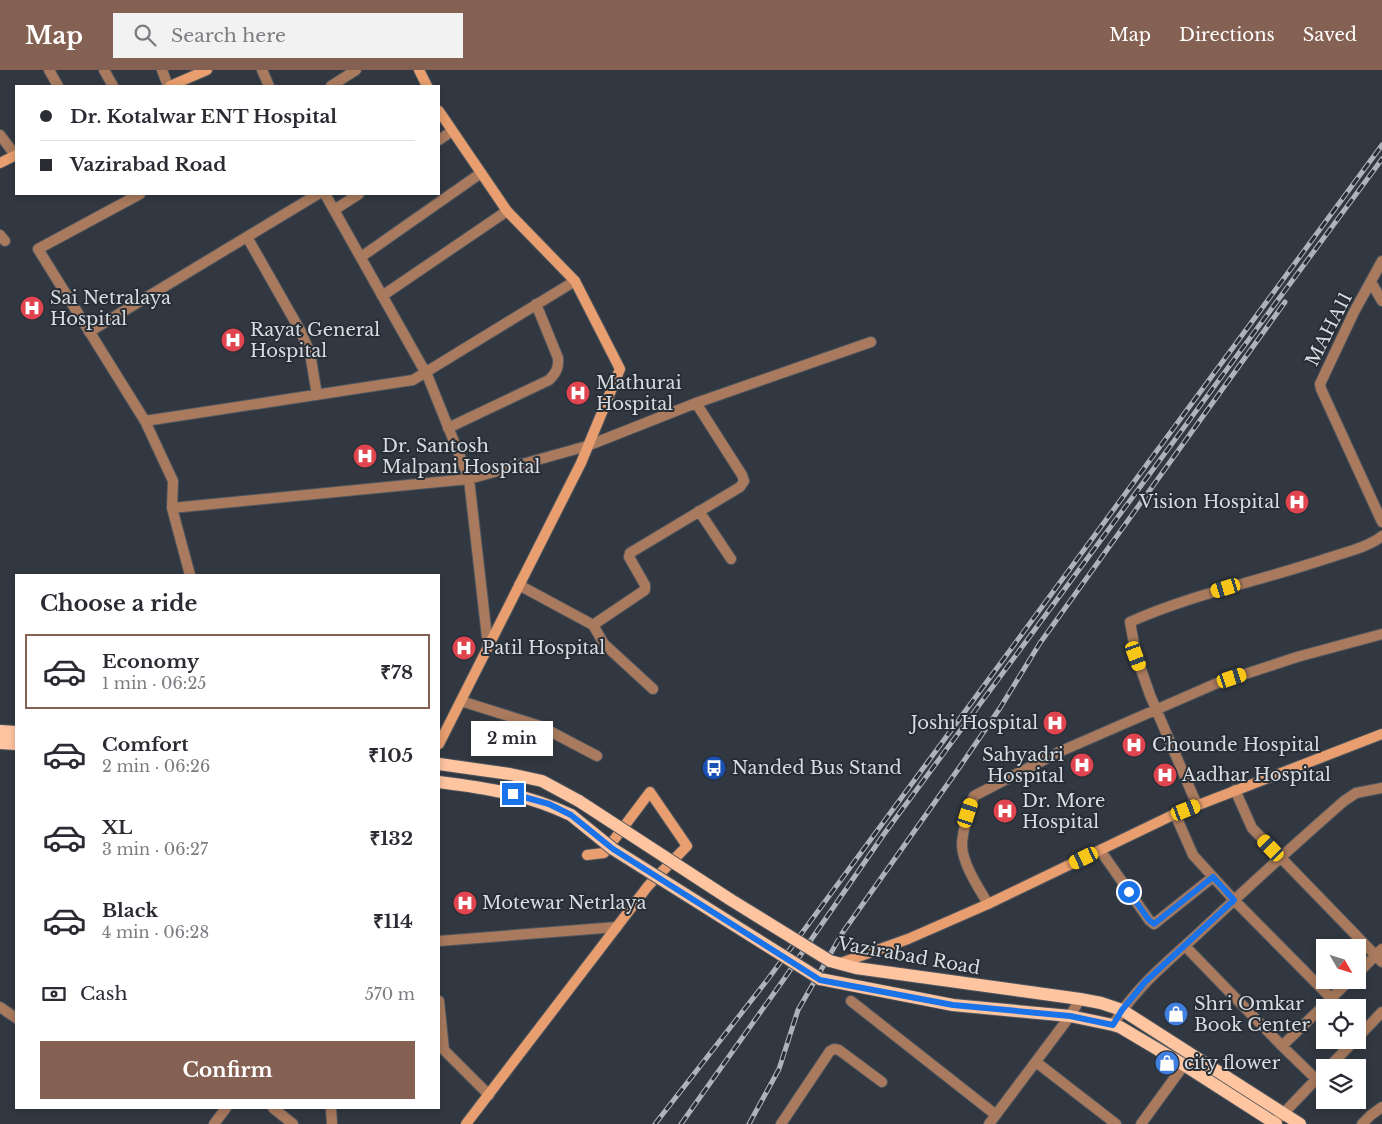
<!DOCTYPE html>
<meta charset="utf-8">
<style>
:root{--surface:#fff;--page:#f2f2f3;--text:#2b2b33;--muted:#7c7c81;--line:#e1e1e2;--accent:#846152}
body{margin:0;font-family:"Libre Baskerville",serif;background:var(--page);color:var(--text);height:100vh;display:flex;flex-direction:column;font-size:19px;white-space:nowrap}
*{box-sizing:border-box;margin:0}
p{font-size:16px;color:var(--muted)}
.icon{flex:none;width:28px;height:28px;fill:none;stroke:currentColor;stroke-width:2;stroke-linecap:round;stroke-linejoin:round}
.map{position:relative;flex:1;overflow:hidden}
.drawer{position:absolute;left:15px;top:504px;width:425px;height:535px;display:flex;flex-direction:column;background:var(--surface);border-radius:0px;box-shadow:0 2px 8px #0003}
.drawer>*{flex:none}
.hud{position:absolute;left:15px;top:15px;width:425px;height:110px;border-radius:0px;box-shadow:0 2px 8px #0003;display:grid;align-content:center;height:110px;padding:0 25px;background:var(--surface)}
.needle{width:32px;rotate:129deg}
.buttons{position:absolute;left:1316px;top:869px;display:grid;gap:10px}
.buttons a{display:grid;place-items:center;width:50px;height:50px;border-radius:0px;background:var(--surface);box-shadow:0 2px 8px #0003;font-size:25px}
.end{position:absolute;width:22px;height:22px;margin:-11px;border:6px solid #1a73e8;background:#fff;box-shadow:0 0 0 2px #fff}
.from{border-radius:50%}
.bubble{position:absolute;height:35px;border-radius:0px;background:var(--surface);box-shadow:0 2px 8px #0003;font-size:16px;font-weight:700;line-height:35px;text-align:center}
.car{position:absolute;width:15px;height:30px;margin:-15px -8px;border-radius:6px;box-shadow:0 0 4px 1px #0007;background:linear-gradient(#f5c518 24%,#345 0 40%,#f5c518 0 76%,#345 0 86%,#f5c518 0)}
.hud b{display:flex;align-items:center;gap:18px;height:48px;font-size:19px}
.hud b+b{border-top:1px solid var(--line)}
.hud i{width:12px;height:12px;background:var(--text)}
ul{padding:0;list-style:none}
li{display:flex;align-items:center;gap:15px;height:75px;margin:0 10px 8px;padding:0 15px;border:2px solid transparent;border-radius:0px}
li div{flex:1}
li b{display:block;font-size:19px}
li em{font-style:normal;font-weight:700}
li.selected{border-color:var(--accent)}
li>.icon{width:45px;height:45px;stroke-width:1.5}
h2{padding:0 25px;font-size:22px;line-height:60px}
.pay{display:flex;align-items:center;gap:12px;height:55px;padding:0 25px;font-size:19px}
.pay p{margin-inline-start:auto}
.button{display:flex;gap:10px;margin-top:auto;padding:10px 25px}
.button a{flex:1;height:58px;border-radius:0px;background:var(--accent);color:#fff;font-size:20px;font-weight:700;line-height:58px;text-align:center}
header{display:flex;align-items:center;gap:30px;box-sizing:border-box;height:70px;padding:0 25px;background:var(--accent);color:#fff}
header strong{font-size:24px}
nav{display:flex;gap:28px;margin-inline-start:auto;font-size:18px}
.search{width:350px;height:45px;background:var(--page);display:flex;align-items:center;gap:12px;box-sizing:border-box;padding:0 18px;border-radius:0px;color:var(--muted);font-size:19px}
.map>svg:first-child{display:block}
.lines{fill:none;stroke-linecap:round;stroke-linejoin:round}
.street-casing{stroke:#50565e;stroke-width:12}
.secondary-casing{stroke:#50565e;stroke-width:12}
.primary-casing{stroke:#50565e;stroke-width:14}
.street{stroke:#a97a5d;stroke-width:10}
.secondary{stroke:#e89e6e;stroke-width:10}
.primary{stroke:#ffc5a1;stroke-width:12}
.rail-casing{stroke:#afb3b9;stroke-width:5}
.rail{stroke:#282e36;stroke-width:3;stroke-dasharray:9;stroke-linecap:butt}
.primary-bridge-casing{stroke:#50565e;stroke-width:14;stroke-linecap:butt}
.primary-bridge{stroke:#ffc5a1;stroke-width:12}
.route{stroke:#1a73e8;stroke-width:6}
.labels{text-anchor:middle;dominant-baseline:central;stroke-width:4;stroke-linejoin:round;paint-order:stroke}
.poi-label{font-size:18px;fill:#d8dce1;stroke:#282e36;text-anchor:start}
.street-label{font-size:18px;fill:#d8dce1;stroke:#282e36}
</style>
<header>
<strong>Map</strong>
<div class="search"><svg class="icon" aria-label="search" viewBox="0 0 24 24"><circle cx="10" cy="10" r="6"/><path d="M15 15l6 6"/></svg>Search here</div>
<nav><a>Map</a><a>Directions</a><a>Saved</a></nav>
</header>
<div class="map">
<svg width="1382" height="1054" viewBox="0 0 1382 1054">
<rect width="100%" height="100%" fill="#323841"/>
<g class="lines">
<defs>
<path id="street" d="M 49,0 L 58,16
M 104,0 L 113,16
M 162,0 L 168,16
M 262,0 L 269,16
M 331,16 L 356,0
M 0,65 L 16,86
M 439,70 L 452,61
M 140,124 L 38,179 L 145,351
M 325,124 L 428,307 L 469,409 L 488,576
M 334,140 L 359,124
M 0,165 L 5,171
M 247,167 L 301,262 L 310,283 L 317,325
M 361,187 L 481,103
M 1382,191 L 1354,242 L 1320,314 L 1321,319 L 1382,452
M 1371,212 L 1382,231
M 382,226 L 507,141
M 89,262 L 318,124
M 448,358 L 549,310 C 556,303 559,298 558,288 L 536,234
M 172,438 L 173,411 L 145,351 L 413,310 L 575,211
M 699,441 L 731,489
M 190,505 L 172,438 L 469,409 L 587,376 L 696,333 L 871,272
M 519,515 L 593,555 L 604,574 L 653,619
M 593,555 L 645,520 L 645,515 L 629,487 L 630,483 L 740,417 L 744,411 L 742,405 L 696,333
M 461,631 L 540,656 L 597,686
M 1235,720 L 1252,758 L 1382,892
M 1197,735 L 1150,625 L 1136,585 L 1130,552 C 1193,524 1260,511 1325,489 C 1342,483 1369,477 1382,466
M 1175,744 L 1193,785 L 1234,830 L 1331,928
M 1100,780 L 1149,850 L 1154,854 L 1213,807
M 988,834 C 979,818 963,795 962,776 C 962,761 969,740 974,726 L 1059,682 L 1215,614 L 1297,587 L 1382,564
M 439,871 L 617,857
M 1185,876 L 1282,976
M 1358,903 L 1382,879
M 439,931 L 444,980 L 489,1025
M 851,931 L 996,1045
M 0,937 L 16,948
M 1113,955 C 1137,915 1168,892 1201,861 C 1248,817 1296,773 1344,731 L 1356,723 L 1382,718
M 1358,967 L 1382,942
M 1036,992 L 1116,1054
M 1328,998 L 1355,970
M 1316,1009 L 1282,976 L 1350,910
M 273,1038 L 293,1054
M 331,1038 L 332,1054
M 1279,1048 L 1325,1000
M 214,1054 L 226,1038
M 781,1054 L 830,981 L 834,979 L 839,980 L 882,1012
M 989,1054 L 1070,946 L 1080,929
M 1141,1054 L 1184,995
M 1362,1054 L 1371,1045 L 1382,1037"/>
<path id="secondary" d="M 419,0 L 427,16
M 170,16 L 207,0
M 439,41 L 507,141 L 575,211 L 620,299 L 581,393 L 439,674
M 0,93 L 16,85
M 838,894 L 908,869 L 988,834 L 1175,744 L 1382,664
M 466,1054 L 648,816 L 687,776 L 650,722 L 604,783 L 587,785"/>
<path id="primary" d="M 0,661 L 16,662
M 0,673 L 16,674
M 439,694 L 510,704 L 542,711 L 579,731
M 439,712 C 486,718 527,724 571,745
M 830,891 L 856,898 L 1080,929 L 1101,933 L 1122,940 L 1300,1054
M 820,909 L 953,935 L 1070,946 L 1113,955 L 1120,957 L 1184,995 L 1276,1054"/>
</defs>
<use href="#street" class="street-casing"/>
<use href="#secondary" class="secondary-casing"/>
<use href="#primary" class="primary-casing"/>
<use href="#street" class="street"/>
<use href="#secondary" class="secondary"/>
<use href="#primary" class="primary"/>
<defs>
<path id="rail" d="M 655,1054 L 768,909 L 1382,75
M 681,1054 L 784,909 L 884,764 L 1382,89
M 749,1054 L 779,999 L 798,940 L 843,862 L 959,698 L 1000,638 L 1040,573 L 1285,232"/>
</defs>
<use href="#rail" class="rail-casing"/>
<use href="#rail" class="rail"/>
<defs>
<path id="primary-bridge" d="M 579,731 L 731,830 L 830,891
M 571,745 L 613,779 L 820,909"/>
</defs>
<use href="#primary-bridge" class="primary-bridge-casing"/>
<use href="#primary-bridge" class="primary-bridge"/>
</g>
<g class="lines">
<path class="route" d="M 513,724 L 549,734 L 571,745 L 613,779 L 820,910 L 953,935 L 1070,946 L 1113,955 L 1122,940 L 1145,912 L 1234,830 L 1213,807 L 1154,854 L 1149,850 L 1129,822"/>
</g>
<defs>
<symbol id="hospital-disc" viewBox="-11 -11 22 22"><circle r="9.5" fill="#e0444e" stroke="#282e36"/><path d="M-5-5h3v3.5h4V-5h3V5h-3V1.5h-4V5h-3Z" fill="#fff"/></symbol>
<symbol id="bus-disc" viewBox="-11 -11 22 22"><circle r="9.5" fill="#1a4fb4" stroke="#282e36"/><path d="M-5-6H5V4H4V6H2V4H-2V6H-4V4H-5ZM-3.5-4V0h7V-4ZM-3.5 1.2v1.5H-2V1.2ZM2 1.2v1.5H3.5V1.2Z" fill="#fff"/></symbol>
<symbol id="shop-disc" viewBox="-11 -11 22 22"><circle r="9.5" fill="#3f7fe0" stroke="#282e36"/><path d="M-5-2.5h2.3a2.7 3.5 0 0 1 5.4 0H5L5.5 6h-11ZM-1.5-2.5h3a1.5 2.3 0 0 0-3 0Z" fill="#fff"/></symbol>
</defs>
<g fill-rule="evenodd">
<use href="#hospital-disc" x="18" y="224" width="28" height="28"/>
<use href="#hospital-disc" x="219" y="256" width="28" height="28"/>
<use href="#hospital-disc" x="564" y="309" width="28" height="28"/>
<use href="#hospital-disc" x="351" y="372" width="28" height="28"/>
<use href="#hospital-disc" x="1283" y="418" width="28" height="28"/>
<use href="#hospital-disc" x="450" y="564" width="28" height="28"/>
<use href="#hospital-disc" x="1041" y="639" width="28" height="28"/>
<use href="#hospital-disc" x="1120" y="661" width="28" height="28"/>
<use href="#hospital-disc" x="1068" y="681" width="28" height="28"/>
<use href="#bus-disc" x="700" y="684" width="28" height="28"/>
<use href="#hospital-disc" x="1151" y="691" width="28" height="28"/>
<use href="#hospital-disc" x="991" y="727" width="28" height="28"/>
<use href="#hospital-disc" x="451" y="819" width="28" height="28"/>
<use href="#shop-disc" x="1162" y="930" width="28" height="28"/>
<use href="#shop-disc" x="1153" y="979" width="28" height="28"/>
</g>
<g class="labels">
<g class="poi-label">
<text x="50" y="228">Sai Netralaya<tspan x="50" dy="21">Hospital</tspan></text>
<text x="250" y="260">Rayat General<tspan x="250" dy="21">Hospital</tspan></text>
<text x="596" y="313">Mathurai<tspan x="596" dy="21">Hospital</tspan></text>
<text x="382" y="376">Dr. Santosh<tspan x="382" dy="21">Malpani Hospital</tspan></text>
<text x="1280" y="432" text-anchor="end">Vision Hospital</text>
<text x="482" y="578">Patil Hospital</text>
<text x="1038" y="653" text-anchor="end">Joshi Hospital</text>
<text x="1152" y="675">Chounde Hospital</text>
<text x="1064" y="685" text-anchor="end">Sahyadri<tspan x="1064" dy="21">Hospital</tspan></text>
<text x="732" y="698">Nanded Bus Stand</text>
<text x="1182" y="705">Aadhar Hospital</text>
<text x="1022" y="731">Dr. More<tspan x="1022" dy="21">Hospital</tspan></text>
<text x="482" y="833">Motewar Netrlaya</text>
<text x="1194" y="934">Shri Omkar<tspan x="1194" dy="21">Book Center</tspan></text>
<text x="1184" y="993">city flower</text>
</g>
<g class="street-label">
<text transform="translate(1329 259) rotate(-63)">MAHA11</text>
<text transform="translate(909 886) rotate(10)">Vazirabad Road</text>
</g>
</g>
</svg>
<div class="buttons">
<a><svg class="needle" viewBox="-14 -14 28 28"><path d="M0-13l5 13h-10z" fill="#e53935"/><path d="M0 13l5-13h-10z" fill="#7c7c81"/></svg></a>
<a><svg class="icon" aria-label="locate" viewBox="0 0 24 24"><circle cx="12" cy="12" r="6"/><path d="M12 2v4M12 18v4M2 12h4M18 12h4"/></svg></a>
<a><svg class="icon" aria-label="layers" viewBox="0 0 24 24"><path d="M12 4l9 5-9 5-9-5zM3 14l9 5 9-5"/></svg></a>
</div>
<i class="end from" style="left:1129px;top:822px"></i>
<i class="end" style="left:513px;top:724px"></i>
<div class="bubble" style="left:471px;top:651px;width:82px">2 min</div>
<i class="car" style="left:1226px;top:518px;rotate:253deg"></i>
<i class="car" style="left:1136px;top:586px;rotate:160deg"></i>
<i class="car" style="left:1232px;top:608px;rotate:72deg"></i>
<i class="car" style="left:1186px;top:740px;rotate:69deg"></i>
<i class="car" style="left:968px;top:743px;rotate:18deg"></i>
<i class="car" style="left:1271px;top:778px;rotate:316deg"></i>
<i class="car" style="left:1084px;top:788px;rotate:244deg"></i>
<div class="hud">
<b><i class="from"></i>Dr. Kotalwar ENT Hospital</b>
<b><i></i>Vazirabad Road</b>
</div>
<section class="drawer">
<h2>Choose a ride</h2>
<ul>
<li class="selected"><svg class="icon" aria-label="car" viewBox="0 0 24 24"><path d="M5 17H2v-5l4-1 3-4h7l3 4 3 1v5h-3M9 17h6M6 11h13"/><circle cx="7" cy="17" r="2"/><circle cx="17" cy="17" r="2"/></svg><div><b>Economy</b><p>1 min · 06:25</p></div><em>₹78</em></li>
<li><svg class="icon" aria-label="car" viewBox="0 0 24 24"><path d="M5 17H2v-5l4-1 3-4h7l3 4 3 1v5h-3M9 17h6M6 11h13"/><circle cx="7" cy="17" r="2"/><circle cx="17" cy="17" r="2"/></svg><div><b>Comfort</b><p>2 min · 06:26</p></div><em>₹105</em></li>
<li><svg class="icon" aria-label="car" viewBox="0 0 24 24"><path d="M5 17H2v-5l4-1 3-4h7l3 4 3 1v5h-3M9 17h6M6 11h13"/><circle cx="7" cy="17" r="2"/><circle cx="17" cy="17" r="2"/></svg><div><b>XL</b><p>3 min · 06:27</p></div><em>₹132</em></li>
<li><svg class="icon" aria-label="car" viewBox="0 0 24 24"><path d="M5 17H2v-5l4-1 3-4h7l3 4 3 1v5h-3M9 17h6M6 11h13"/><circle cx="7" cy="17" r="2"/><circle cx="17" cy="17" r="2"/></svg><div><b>Black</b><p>4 min · 06:28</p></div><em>₹114</em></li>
</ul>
<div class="pay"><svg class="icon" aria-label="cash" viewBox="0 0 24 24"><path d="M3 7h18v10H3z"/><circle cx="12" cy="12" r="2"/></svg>Cash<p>570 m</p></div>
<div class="button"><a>Confirm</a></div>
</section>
</div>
